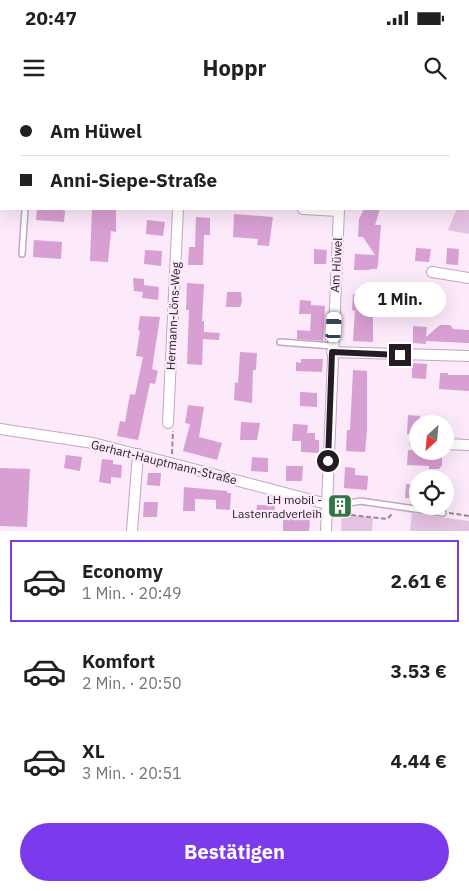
<!DOCTYPE html>
<html lang="de">
<meta charset="utf-8">
<style>
:root{--surface:#fff;--page:#f6f6f6;--text:#202124;--muted:#757577;--line:#e0e0e0;--accent:#7c3aed}
body{margin:0;font-family:"IBM Plex Sans",sans-serif;background:var(--page);color:var(--text);height:100vh;display:flex;flex-direction:column;font-size:19px;white-space:nowrap}
*{box-sizing:border-box;margin:0}
p{font-size:16px;color:var(--muted)}
.icon{flex:none;width:28px;height:28px;fill:none;stroke:currentColor;stroke-width:2;stroke-linecap:round;stroke-linejoin:round}
.map{position:relative;height:431px;overflow:hidden}
.side{display:flex;flex-direction:column;background:var(--surface);flex:1}
.side>*{flex:none}
.top-card{position:absolute;left:0px;top:0px;width:470px;height:110px;box-shadow:0 5px 20px #0002;display:grid;align-content:center;height:110px;padding:0 20px;background:var(--surface)}
.needle{width:32px;rotate:206deg}
.controls{position:absolute;left:409px;top:315px;display:grid;gap:10px}
.controls a{display:grid;place-items:center;width:45px;height:45px;border-radius:50%;background:var(--surface);box-shadow:0 5px 20px #0002;font-size:25px}
.end{position:absolute;width:22px;height:22px;margin:-11px;border:6px solid #261b25;background:#fff;box-shadow:0 0 0 2px #fff}
.from{border-radius:50%}
.bubble{position:absolute;height:35px;border-radius:18px;background:var(--surface);box-shadow:0 5px 20px #0002;font-size:16px;font-weight:800;line-height:35px;text-align:center}
.car{position:absolute;width:15px;height:30px;margin:-15px -8px;border-radius:6px;box-shadow:0 0 4px 1px #0007;background:linear-gradient(#fff 24%,#345 0 40%,#fff 0 76%,#345 0 86%,#fff 0)}
.top-card b{display:flex;align-items:center;gap:18px;height:48px;font-size:19px}
.top-card b+b{border-top:1px solid var(--line)}
.top-card i{width:12px;height:12px;background:var(--text)}
ul{padding:9px 0 0;list-style:none}
li{display:flex;align-items:center;gap:15px;height:82px;margin:0 10px 8px;padding:0 10px;border:2px solid transparent;border-radius:0px}
li div{flex:1}
li b{display:block;font-size:19px}
li em{font-style:normal;font-weight:800}
li.selected{border-color:var(--accent)}
li>.icon{width:45px;height:45px;stroke-width:1.5}
.action{display:flex;gap:10px;margin-top:auto;padding:10px 20px}
.action a{flex:1;height:58px;border-radius:30px;background:var(--accent);color:#fff;font-size:20px;font-weight:800;line-height:58px;text-align:center}
.status{display:flex;justify-content:space-between;align-items:center;height:35px;padding:0 25px;background:var(--surface);direction:ltr}
.status svg{height:14px;fill:currentColor}
header{display:flex;justify-content:space-between;align-items:center;height:65px;padding:0 20px;background:var(--surface);font-size:22px;font-weight:800}
.map>svg:first-child{display:block}
.green{fill:#e5c2e1}
.building{fill:#d79fd2}
.lines{fill:none;stroke-linecap:round;stroke-linejoin:round}
.lane-casing{stroke:#c3a6c0;stroke-width:8}
.street-casing{stroke:#c3a6c0;stroke-width:12}
.path{stroke:#968795;stroke-width:2;stroke-dasharray:5 2.5;stroke-linecap:butt}
.lane{stroke:#fff;stroke-width:5}
.street{stroke:#fff;stroke-width:10}
.route{stroke:#261b25;stroke-width:6}
.labels{text-anchor:middle;dominant-baseline:central;stroke-width:4.5;stroke-linejoin:round;paint-order:stroke}
.street-label{font-size:12px;fill:#261b25;stroke:#fce9fa}
.poi-label{font-size:12px;fill:#261b25;stroke:#fce9fa;text-anchor:end}
</style>
<div class="status"><b>20:47</b><svg viewBox="0 0 49 12"><path d="M0 12V9h3v3zM5 12V6h3v6zM10 12V3h3v9zM15 12V0h3v12zM26 1h20v11H26zM47 4h2v5h-2z"/></svg></div>
<header><svg class="icon" aria-label="menu" viewBox="0 0 24 24"><path d="M4 6h16M4 12h16M4 18h16"/></svg>Hoppr<svg class="icon" aria-label="search" viewBox="0 0 24 24"><circle cx="10" cy="10" r="6"/><path d="M15 15l6 6"/></svg></header>
<div class="map">
<svg width="469" height="431" viewBox="0 0 469 431">
<rect width="100%" height="100%" fill="#fce9fa"/>
<path class="green" d="M 469,16 L 469,134 L 448,130 L 457,109 L 469,109 Z
M 412,413 L 469,421 L 469,431 L 410,431 Z
M 342,414 L 373,418 L 372,431 L 341,431 Z"/>
<path class="building" d="M 37,109 L 62,109 L 62,110 L 65,111 L 64,122 L 36,120 Z
M 92,109 L 116,109 L 116,132 L 111,131 L 108,162 L 90,161 Z
M 364,109 L 380,109 L 375,125 L 381,125 L 378,164 L 377,169 L 370,169 L 370,170 L 354,170 L 355,154 L 375,155 L 363,137 L 358,137 L 359,119 Z
M 234,114 L 273,117 L 269,146 L 257,145 L 258,139 L 233,137 Z
M 196,117 L 210,118 L 210,135 L 204,135 L 203,165 L 188,165 L 189,147 L 195,147 Z
M 147,120 L 165,122 L 163,136 L 146,134 Z
M 34,140 L 62,142 L 61,159 L 33,157 Z
M 416,148 L 431,149 L 429,162 L 415,161 Z
M 447,148 L 459,149 L 458,165 L 446,164 Z
M 314,149 L 327,150 L 326,164 L 314,164 Z
M 145,150 L 162,151 L 161,166 L 144,164 Z
M 133,178 L 144,179 L 144,185 L 159,187 L 158,200 L 142,198 L 143,192 L 134,191 Z
M 187,183 L 204,184 L 202,221 L 204,221 L 204,232 L 220,233 L 219,240 L 203,239 L 202,265 L 187,264 L 189,210 L 186,210 Z
M 414,186 L 431,186 L 431,202 L 413,201 Z
M 363,187 L 379,188 L 378,203 L 373,203 L 373,242 L 353,241 L 355,211 L 352,210 L 353,194 L 362,194 Z
M 227,192 L 241,192 L 242,202 L 240,207 L 226,207 Z
M 300,200 L 311,201 L 311,205 L 325,206 L 323,241 L 297,239 L 297,230 L 310,231 L 311,214 L 299,214 Z
M 140,216 L 160,217 L 152,269 L 158,271 L 155,284 L 150,283 L 138,340 L 117,336 L 120,321 L 125,322 L 130,294 L 135,295 L 143,257 L 136,256 L 140,231 L 138,230 Z
M 440,225 L 450,225 L 453,229 L 469,230 L 469,243 L 426,241 L 426,244 L 413,243 L 413,226 L 427,227 L 426,237 Z
M 240,252 L 257,253 L 256,270 L 253,270 L 252,303 L 234,300 L 235,282 L 238,283 Z
M 301,259 L 323,259 L 322,272 L 296,271 L 296,262 L 301,263 Z
M 412,263 L 427,264 L 426,279 L 412,278 Z
M 353,270 L 367,271 L 367,331 L 365,352 L 346,351 L 347,330 L 350,330 Z
M 440,273 L 448,273 L 448,275 L 469,275 L 469,291 L 439,289 Z
M 300,292 L 317,293 L 317,307 L 300,306 Z
M 188,305 L 204,307 L 199,337 L 222,343 L 217,360 L 183,351 L 190,324 L 185,323 Z
M 408,315 L 420,316 L 420,324 L 418,324 L 418,334 L 407,334 Z
M 241,322 L 260,323 L 257,340 L 240,340 Z
M 293,324 L 308,325 L 307,333 L 315,333 L 315,340 L 319,340 L 319,353 L 301,352 L 301,341 L 292,341 Z
M 408,350 L 442,351 L 442,365 L 439,369 L 429,369 L 429,366 L 407,365 Z
M 66,355 L 82,357 L 80,371 L 64,368 Z
M 252,357 L 268,358 L 268,372 L 251,371 Z
M 102,359 L 113,360 L 113,364 L 122,365 L 121,378 L 111,377 L 111,384 L 99,382 Z
M 286,366 L 303,366 L 302,381 L 286,381 Z
M 345,367 L 355,368 L 355,375 L 368,376 L 367,390 L 344,388 Z
M 0,368 L 30,369 L 27,427 L 0,426 Z
M 148,373 L 161,373 L 160,386 L 147,385 Z
M 406,384 L 418,385 L 418,398 L 405,398 Z
M 184,387 L 227,391 L 227,393 L 231,393 L 230,410 L 216,409 L 216,400 L 195,399 L 195,411 L 183,411 Z
M 144,402 L 158,402 L 157,417 L 143,417 Z
M 257,405 L 275,405 L 274,416 L 256,415 Z
M 283,417 L 310,418 L 309,431 L 283,431 Z"/>
<g class="lines">
<defs>
<path id="lane" d="M 22,154 L 25,109
M 280,242 L 333,246
M 327,404 C 338,402 350,404 360,401 L 443,413"/>
<path id="street" d="M 127,0 L 129,1
M 34,1 L 34,0
M 375,1 L 375,0
M 0,64 L 1,62
M 0,88 L 1,88
M 303,109 L 339,111
M 432,172 L 469,178
M 332,252 L 469,256
M 168,323 L 178,109
M 0,329 L 93,343 L 327,404
M 415,342 L 418,342
M 445,344 L 469,345
M 132,431 L 138,354
M 326,431 L 339,109"/>
</defs>
<use href="#lane" class="lane-casing"/>
<use href="#street" class="street-casing"/>
<path class="path" d="M 91,1 L 92,0
M 172,354 L 173,331
M 337,411 L 342,414 L 387,419 L 393,413
M 449,413 L 469,416"/>
<use href="#lane" class="lane"/>
<use href="#street" class="street"/>
</g>
<g class="lines">
<path class="route" d="M 328,361 L 332,252 L 400,255"/>
</g>
<defs>
<symbol id="building-square" viewBox="-11 -11 22 22"><rect x="-9" y="-9" width="18" height="18" rx="4" fill="#307642" stroke="#fce9fa"/><path d="M-4-6H4V6H1V3H-1V6H-4ZM-2.5-4.3h1.7v1.8h-1.7ZM.8-4.3h1.7v1.8H.8ZM-2.5-1h1.7V.8h-1.7ZM.8-1h1.7V.8H.8Z" fill="#fff"/></symbol>
</defs>
<g fill-rule="evenodd">
<use href="#building-square" x="326" y="392" width="28" height="28"/>
</g>
<g class="labels">
<g class="street-label">
<text transform="translate(336 165) rotate(-87)">Am Hüwel</text>
<text transform="translate(173 216) rotate(-87)">Hermann-Löns-Weg</text>
<text transform="translate(164 362) rotate(14)">Gerhart-Hauptmann-Straße</text>
</g>
<g class="poi-label">
<text x="322" y="399">LH mobil -<tspan x="322" dy="14">Lastenradverleih</tspan></text>
</g>
</g>
</svg>
<div class="controls">
<a><svg class="needle" viewBox="-14 -14 28 28"><path d="M0-13l5 13h-10z" fill="#e53935"/><path d="M0 13l5-13h-10z" fill="#757577"/></svg></a>
<a><svg class="icon" aria-label="locate" viewBox="0 0 24 24"><circle cx="12" cy="12" r="6"/><path d="M12 2v4M12 18v4M2 12h4M18 12h4"/></svg></a>
</div>
<i class="end from" style="left:328px;top:361px"></i>
<i class="end" style="left:400px;top:255px"></i>
<div class="bubble" style="left:354px;top:182px;width:92px">1 Min.</div>
<i class="car" style="left:334px;top:227px;rotate:3deg"></i>
<div class="top-card">
<b><i class="from"></i>Am Hüwel</b>
<b><i></i>Anni-Siepe-Straße</b>
</div>
</div>
<section class="side">
<ul>
<li class="selected"><svg class="icon" aria-label="car" viewBox="0 0 24 24"><path d="M5 17H2v-5l4-1 3-4h7l3 4 3 1v5h-3M9 17h6M6 11h13"/><circle cx="7" cy="17" r="2"/><circle cx="17" cy="17" r="2"/></svg><div><b>Economy</b><p>1 Min. · 20:49</p></div><em>2.61 €</em></li>
<li><svg class="icon" aria-label="car" viewBox="0 0 24 24"><path d="M5 17H2v-5l4-1 3-4h7l3 4 3 1v5h-3M9 17h6M6 11h13"/><circle cx="7" cy="17" r="2"/><circle cx="17" cy="17" r="2"/></svg><div><b>Komfort</b><p>2 Min. · 20:50</p></div><em>3.53 €</em></li>
<li><svg class="icon" aria-label="car" viewBox="0 0 24 24"><path d="M5 17H2v-5l4-1 3-4h7l3 4 3 1v5h-3M9 17h6M6 11h13"/><circle cx="7" cy="17" r="2"/><circle cx="17" cy="17" r="2"/></svg><div><b>XL</b><p>3 Min. · 20:51</p></div><em>4.44 €</em></li>
</ul>
<div class="action"><a>Bestätigen</a></div>
</section>
